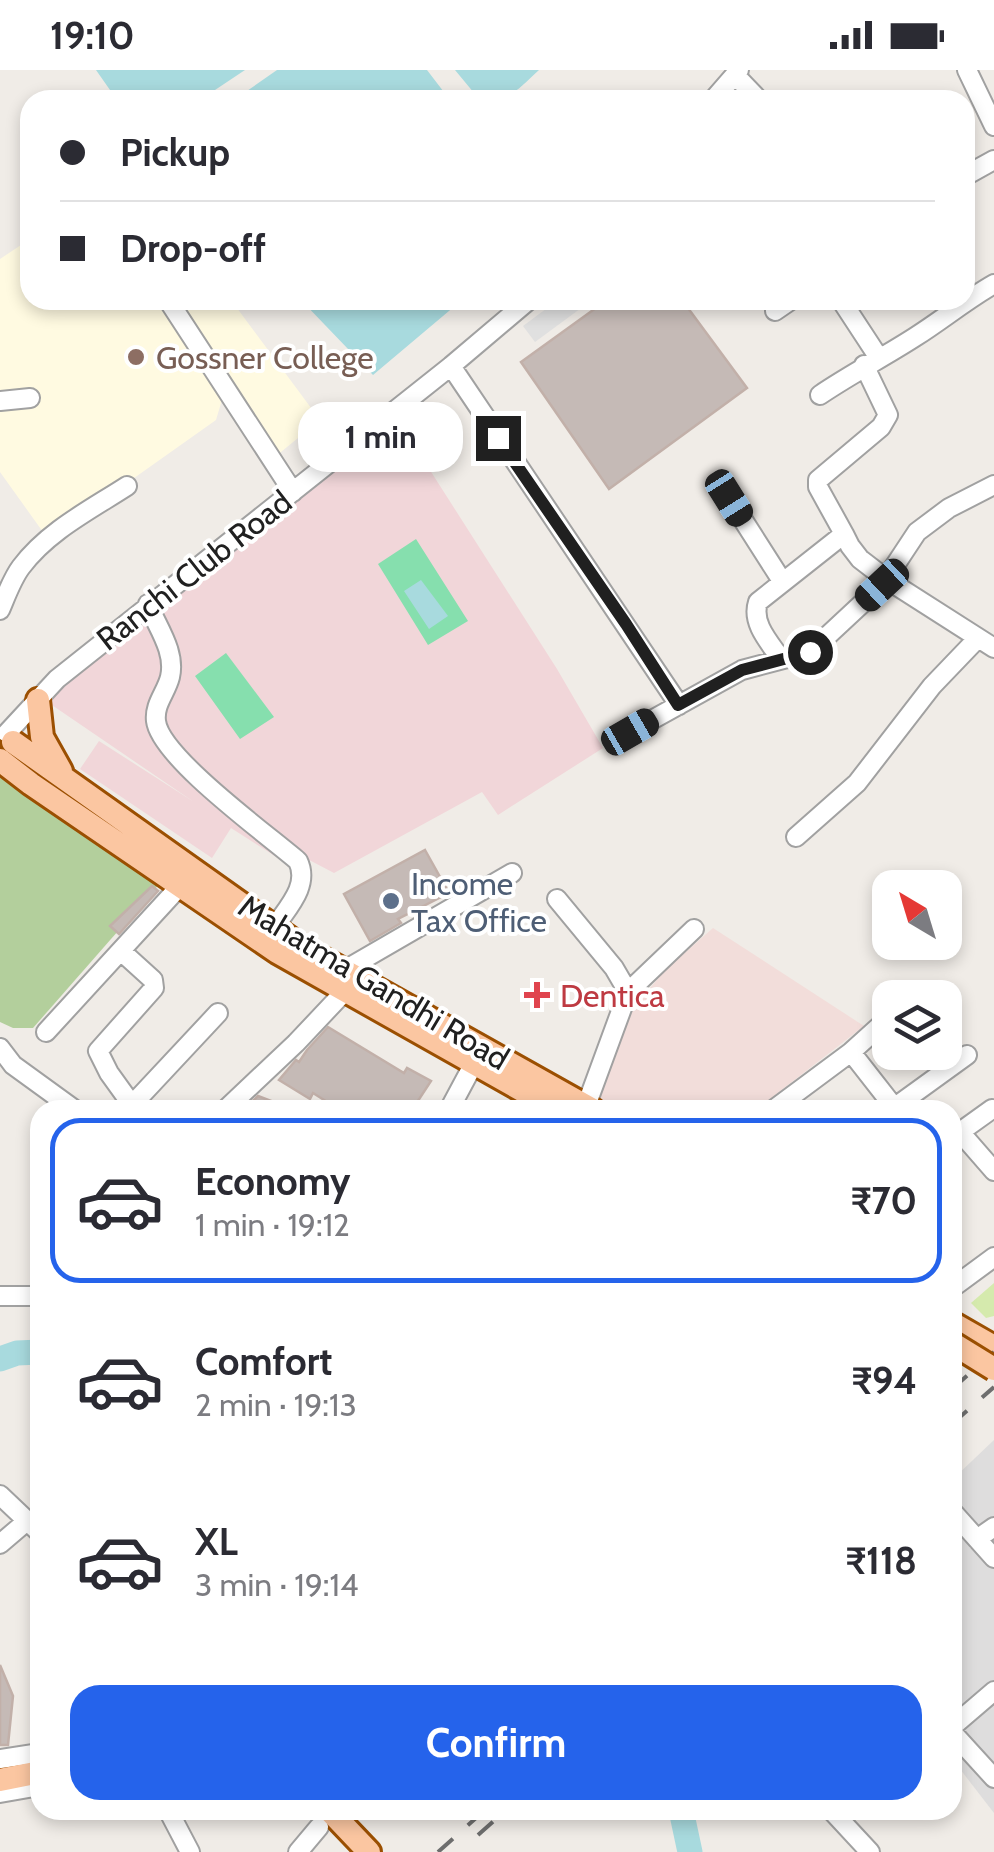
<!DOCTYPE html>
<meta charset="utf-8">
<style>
:root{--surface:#fff;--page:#f7f7f7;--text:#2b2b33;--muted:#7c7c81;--line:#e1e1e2;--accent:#2563eb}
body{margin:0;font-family:Cabin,sans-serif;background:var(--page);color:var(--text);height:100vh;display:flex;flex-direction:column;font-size:38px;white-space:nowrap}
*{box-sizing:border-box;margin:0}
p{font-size:32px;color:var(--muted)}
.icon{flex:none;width:55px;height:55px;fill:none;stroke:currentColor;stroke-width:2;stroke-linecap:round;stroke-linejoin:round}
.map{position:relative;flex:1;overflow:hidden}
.details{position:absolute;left:30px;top:1030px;width:932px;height:720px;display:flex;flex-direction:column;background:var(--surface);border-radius:30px;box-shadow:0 5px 15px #0003}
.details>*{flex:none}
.guide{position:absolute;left:20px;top:20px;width:955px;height:220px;border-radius:30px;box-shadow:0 5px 15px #0003;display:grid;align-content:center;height:220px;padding:0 40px;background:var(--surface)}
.needle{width:65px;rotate:322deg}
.buttons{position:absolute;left:872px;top:800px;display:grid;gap:20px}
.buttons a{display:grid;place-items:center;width:90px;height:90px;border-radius:20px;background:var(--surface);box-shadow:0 5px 15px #0003;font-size:50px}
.end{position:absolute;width:45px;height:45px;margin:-22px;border:12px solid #202020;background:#fff;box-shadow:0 0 0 5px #fff}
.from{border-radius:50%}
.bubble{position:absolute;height:70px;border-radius:30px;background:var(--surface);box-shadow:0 5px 15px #0003;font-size:32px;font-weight:700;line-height:70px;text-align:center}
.car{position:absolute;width:30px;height:60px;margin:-30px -15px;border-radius:12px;box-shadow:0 0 8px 2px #0007;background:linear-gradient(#222 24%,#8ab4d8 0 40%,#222 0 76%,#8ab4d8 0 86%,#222 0)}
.guide b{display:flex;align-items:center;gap:35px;height:95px;font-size:38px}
.guide b+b{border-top:2px solid var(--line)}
.guide i{width:25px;height:25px;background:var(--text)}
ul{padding:18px 0 0;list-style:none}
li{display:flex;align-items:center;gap:30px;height:165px;margin:0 20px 15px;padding:0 20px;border:5px solid transparent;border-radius:30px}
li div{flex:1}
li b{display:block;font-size:38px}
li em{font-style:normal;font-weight:700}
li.selected{border-color:var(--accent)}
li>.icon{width:90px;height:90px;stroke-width:1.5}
.primary-button{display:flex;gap:20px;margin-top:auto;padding:20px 40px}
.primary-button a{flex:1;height:115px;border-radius:30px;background:var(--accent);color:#fff;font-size:40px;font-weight:700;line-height:115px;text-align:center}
.status{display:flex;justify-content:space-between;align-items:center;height:70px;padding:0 50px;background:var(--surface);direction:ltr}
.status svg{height:28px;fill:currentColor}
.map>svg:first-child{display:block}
.residential{fill:#dedddd}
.commercial{fill:#f1d6d9}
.education{fill:#fffae1}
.military{fill:#f2ddda}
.grass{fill:#d5eaad}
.forest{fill:#b3cf9c}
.pitch{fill:#86dfae}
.parking{fill:#e0e0e0}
.water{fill:#a8dade}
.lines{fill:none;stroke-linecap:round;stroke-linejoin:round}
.river{stroke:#a8dade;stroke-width:25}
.building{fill:#c5bab6;stroke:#c2b0a9;stroke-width:2.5}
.minor-casing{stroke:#a1a1a1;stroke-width:22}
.major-casing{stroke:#9b4f01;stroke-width:28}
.minor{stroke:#fff;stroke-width:18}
.major{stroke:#fbc6a1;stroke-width:22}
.rail{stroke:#6e6e6e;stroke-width:4;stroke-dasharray:20 20;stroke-linecap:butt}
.major-bridge-casing{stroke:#9b4f01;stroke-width:28;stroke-linecap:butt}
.major-bridge{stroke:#fbc6a1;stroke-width:22}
.route{stroke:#202020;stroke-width:12}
.education-dot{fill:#8d6e63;stroke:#fff;stroke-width:4}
.service-dot{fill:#5c6f8a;stroke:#fff;stroke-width:4}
.health-dot{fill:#e0444e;stroke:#fff;stroke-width:4}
.labels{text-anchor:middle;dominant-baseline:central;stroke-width:8;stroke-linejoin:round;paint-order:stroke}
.education-label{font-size:32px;fill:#785e54;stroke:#fff;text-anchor:start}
.street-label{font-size:32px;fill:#202020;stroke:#fff}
.service-label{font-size:32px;fill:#4e5e75;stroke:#fff;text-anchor:start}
.health-label{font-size:32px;fill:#be3a42;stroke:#fff;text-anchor:start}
</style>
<div class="status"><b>19:10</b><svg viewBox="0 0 49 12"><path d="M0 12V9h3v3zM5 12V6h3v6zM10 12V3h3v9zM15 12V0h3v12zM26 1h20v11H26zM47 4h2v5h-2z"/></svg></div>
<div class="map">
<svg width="994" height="1782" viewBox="0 0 994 1782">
<rect width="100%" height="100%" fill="#f0ece7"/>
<path class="residential" d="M 994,1370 L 994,1743 L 953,1690 L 953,1409 Z"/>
<path class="commercial" d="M 396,347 L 557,599 L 603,678 L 498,745 L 482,722 L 334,803 L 294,782 L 286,793 L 231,758 L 212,788 L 80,699 L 99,671 L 194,732 L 46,631 Z"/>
<path class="education" d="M 30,169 L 30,230 L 231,230 L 320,350 L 276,386 L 224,323 L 216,350 L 48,469 L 0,402 L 0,189 Z"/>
<path class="military" d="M 713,858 L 864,956 L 756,1040 L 621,1040 L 597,1029 L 622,953 L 664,901 Z"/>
<path class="grass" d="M 994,1213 L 994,1246 L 986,1248 L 971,1233 Z"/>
<path class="forest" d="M 0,707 L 161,812 L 33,958 L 13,958 L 0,952 Z"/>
<path class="pitch" d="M 416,469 L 468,551 L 428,575 L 378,494 Z
M 226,583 L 274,647 L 240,669 L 195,606 Z"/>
<path class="parking" d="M 558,230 L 592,230 L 535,272 L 523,256 Z"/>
<path class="water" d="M 96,0 L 245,0 L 200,30 L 117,30 Z
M 277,0 L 427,0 L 450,30 L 234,30 Z
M 455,0 L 539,0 C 517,20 510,32 479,29 Z
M 301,230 L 462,230 L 373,305 Z
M 421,510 L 448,546 L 429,559 L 404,521 Z"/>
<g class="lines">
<path class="river" d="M 0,1289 L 17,1283 L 40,1282
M 681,1740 L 690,1782"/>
</g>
<path class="building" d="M 607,230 L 682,230 L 747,318 L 609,419 L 521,292 Z
M 425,780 L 449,823 L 398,849 L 401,853 L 370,871 L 344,824 Z
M 152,816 L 158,821 L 119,864 L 110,856 Z
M 328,957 L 404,1003 L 407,998 L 431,1011 L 412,1040 L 340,1040 L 313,1023 L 310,1029 L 279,1010 L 296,990 L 299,992 L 307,980 Z
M 258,1026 L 292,1039 L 291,1040 L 243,1040 Z
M 0,1595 L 13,1626 L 8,1675 L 0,1675 Z"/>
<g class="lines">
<defs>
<path id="minor" d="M 967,0 L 994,56
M 735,5 L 759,30
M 713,30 L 739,0
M 965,106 L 994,90
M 168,230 L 293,422
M 841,230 L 879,288
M 775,241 L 791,230
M 451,296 L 679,635
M 820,325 C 851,304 884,287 915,267 C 942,250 966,230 994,214
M 0,331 L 30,328
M 729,428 L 782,511
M 844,464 L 818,417 L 818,410 L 881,357 L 888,345 L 864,295
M 148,534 C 157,557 176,581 170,607 C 166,623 154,634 156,651 C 160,687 268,765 298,791 C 310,816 287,838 274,858
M 0,540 C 6,526 12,509 21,497 C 48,461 90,440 127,416
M 781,589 C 769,572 751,553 758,532 L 844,464 L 850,476 L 860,489 L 886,509 L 994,578
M 630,662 L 742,600 L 810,582 L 882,515 L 917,462 L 949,438 L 994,415
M 7,663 L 57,609 L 451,296 L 529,230
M 796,767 L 857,713 L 932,616 L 978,568
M 557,829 L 614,898 L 628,922 L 589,1028 L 588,1037
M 121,881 L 153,910 L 154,918 L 98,981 L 109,1003 L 132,1035 L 218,943
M 343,901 L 512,803
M 628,922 L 694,859
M 46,962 L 180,816
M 0,978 L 13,995 L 75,1040
M 851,982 L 894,1037
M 225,1040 L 296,973 L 346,920
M 449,1040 L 480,982
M 773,1040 L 851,982 L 882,954
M 891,1040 L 967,985
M 960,1062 L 994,1101
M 953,1067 L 992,1039
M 952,1218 L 994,1187
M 0,1226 L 40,1226
M 0,1425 L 40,1463
M 952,1441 L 994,1488
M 977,1469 L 994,1457
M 0,1474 L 27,1451
M 952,1657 L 994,1621
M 952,1662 L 994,1708
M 0,1689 L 40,1683
M 0,1723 L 40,1716
M 168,1740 L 190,1782
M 831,1740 L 870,1782
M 298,1782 L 319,1757"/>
<path id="major" d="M 38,630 L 42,667 L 61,701
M 13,672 L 302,877 L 593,1040
M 0,690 L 31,714 L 277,882 L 557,1040
M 952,1253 L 994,1277
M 0,1710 L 40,1702
M 329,1740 L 369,1782"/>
</defs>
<use href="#minor" class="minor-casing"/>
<use href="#major" class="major-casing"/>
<use href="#minor" class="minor"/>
<use href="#major" class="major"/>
<path class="rail" d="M 952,1319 L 994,1282
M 952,1354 L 994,1317
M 478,1765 L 506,1740
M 438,1782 L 485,1740"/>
<defs>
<path id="major-bridge" d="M 952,1273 L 994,1299"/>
</defs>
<use href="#major-bridge" class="major-bridge-casing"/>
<use href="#major-bridge" class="major-bridge"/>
</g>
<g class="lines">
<path class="route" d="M 498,368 L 626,554 L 678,635 L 742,600 L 810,582"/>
</g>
<circle class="education-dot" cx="136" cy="287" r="10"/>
<circle class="service-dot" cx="391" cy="831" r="10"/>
<path class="health-dot" d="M532 910h10v10h10v10h-10v10h-10v-10h-10v-10h10z"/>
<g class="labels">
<g class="education-label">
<text x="156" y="287">Gossner College</text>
</g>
<g class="street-label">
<text transform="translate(194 500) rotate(-38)">Ranchi Club Road</text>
<text transform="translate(374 912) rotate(31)">Mahatma Gandhi Road</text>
</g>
<g class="service-label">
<text x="411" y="813">Income<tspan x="411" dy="37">Tax Office</tspan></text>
</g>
<g class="health-label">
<text x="560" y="925">Dentica</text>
</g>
</g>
</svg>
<div class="buttons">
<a><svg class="needle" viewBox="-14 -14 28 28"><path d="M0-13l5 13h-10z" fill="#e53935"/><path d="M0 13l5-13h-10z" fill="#7c7c81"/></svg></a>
<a><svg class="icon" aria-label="layers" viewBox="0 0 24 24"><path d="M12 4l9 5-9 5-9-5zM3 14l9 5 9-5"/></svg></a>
</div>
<i class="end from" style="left:810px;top:582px"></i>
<i class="end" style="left:498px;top:368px"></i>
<div class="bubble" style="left:298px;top:332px;width:165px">1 min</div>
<i class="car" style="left:729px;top:428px;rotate:148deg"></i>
<i class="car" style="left:882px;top:515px;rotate:227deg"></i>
<i class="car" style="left:630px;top:662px;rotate:60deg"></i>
<div class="guide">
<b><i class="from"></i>Pickup</b>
<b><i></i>Drop-off</b>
</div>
<section class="details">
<ul>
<li class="selected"><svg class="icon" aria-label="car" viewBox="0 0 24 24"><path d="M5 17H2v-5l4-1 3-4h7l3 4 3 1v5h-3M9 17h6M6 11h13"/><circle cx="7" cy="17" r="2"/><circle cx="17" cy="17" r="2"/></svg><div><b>Economy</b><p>1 min · 19:12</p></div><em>₹70</em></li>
<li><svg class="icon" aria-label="car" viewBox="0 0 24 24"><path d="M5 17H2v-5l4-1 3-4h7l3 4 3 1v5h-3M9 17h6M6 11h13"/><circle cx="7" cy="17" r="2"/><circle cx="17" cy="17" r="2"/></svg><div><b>Comfort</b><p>2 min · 19:13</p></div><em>₹94</em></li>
<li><svg class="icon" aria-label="car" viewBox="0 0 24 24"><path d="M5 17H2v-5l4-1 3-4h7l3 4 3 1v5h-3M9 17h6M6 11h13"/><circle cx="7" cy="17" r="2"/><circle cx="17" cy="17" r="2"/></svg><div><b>XL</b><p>3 min · 19:14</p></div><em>₹118</em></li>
</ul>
<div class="primary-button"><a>Confirm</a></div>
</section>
</div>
